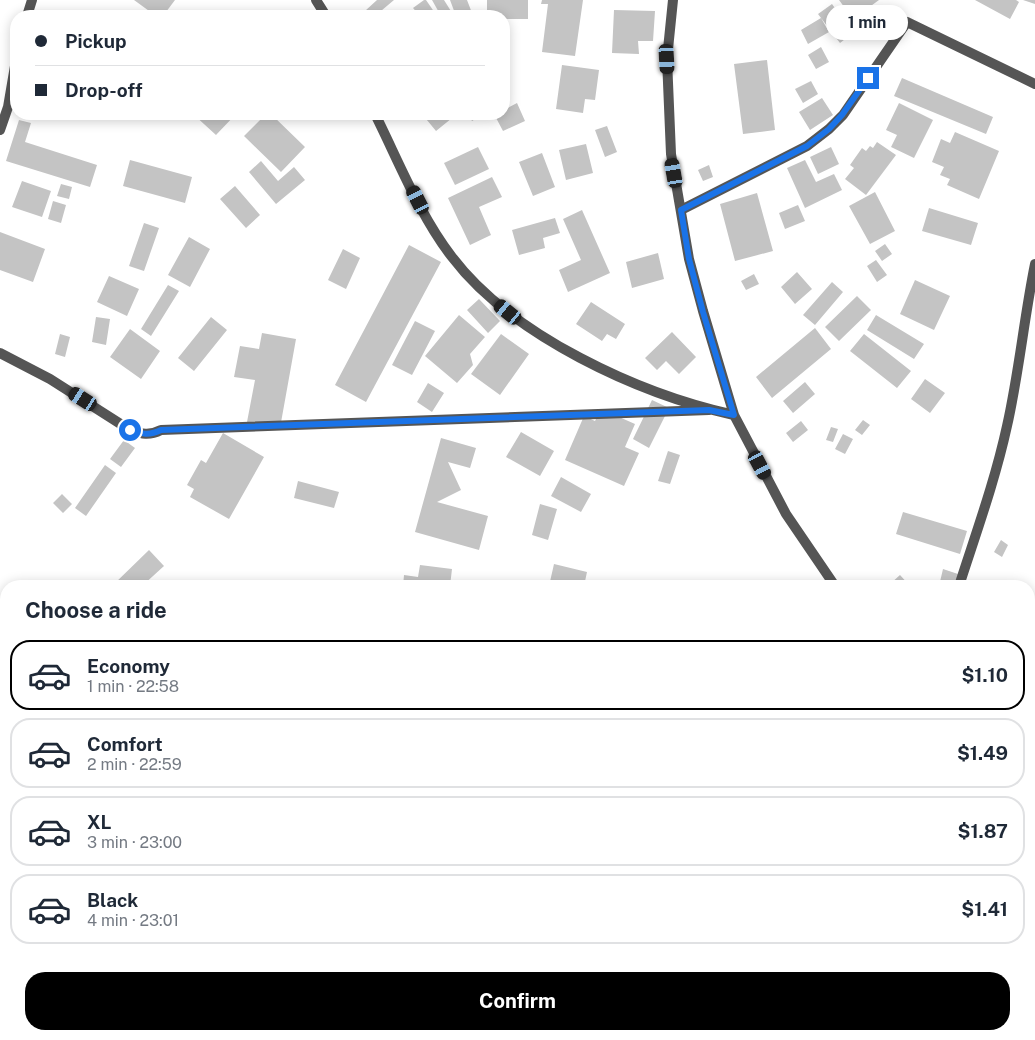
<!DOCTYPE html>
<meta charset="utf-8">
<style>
:root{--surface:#fff;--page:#f6f6f7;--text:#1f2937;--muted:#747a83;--line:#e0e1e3;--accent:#000}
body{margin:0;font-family:"Public Sans",sans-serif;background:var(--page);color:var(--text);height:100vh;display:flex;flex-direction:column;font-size:19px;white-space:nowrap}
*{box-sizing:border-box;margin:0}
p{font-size:16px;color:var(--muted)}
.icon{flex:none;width:28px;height:28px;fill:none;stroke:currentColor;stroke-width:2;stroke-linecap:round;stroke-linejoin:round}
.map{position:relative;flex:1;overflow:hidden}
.panel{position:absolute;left:0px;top:580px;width:1035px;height:460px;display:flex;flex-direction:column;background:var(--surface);border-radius:20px 20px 0 0;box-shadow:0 2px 12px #0003}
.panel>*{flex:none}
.banner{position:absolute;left:10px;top:10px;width:500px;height:110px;border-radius:20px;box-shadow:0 2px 12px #0003;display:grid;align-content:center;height:110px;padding:0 25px;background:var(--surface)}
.end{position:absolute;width:22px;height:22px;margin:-11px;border:6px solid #1a73e8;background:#fff;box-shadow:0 0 0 2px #fff}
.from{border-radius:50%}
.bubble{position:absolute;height:35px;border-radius:18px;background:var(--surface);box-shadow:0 2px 12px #0003;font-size:16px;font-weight:700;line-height:35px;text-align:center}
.car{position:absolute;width:15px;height:30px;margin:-15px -8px;border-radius:6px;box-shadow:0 0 4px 1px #0007;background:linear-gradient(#222 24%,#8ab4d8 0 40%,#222 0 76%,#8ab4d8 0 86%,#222 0)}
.banner b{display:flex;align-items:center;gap:18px;height:48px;font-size:19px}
.banner b+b{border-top:1px solid var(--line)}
.banner i{width:12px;height:12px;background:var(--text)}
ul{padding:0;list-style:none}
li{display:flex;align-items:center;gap:15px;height:70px;margin:0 10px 8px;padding:0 15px;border:2px solid var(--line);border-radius:20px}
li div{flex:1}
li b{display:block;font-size:19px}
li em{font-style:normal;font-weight:700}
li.active{border-color:var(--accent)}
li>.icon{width:45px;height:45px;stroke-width:1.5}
h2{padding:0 25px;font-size:22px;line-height:60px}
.cta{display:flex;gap:10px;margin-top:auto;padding:10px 25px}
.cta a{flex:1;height:58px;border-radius:20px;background:var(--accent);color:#fff;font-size:20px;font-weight:700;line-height:58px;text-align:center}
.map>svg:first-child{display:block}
.building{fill:#c4c4c4}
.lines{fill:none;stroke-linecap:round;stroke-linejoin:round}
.minor{stroke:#555;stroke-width:10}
.tertiary{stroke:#555;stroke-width:10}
.route{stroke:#1a73e8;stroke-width:6}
</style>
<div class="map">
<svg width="1035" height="1040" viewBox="0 0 1035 1040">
<rect width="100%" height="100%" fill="#fff"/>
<path class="building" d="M 134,0 L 175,0 L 163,16 L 156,16 Z
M 377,0 L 394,0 L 375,16 L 369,16 L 365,11 Z
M 424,0 L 426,0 L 437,16 L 420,16 L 413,8 Z
M 432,0 L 444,0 L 454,16 L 441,16 Z
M 450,0 L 467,0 L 472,13 L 465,16 L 456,16 Z
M 487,0 L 528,0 L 528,19 L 504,19 L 504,16 L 487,16 Z
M 542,0 L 583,0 L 575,56 L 542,52 L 548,4 L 541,4 Z
M 839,0 L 879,0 L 853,19 Z
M 975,0 L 1016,0 L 1019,2 L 1010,19 Z
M 1023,0 L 1035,0 L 1035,4 Z
M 832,4 L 853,33 L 840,43 L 818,14 Z
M 236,10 L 242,16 L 229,16 Z
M 614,10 L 655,11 L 653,41 L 638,41 L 639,54 L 612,53 Z
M 404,11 L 409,16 L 397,16 Z
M 821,18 L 829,32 L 808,44 L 801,30 Z
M 821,47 L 829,62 L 816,69 L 808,55 Z
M 767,60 L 775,130 L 743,134 L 734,64 Z
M 562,65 L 599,70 L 595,100 L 585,99 L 583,113 L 556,109 Z
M 902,78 L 993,117 L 986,134 L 894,96 Z
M 811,81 L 818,94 L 803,103 L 795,89 Z
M 822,98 L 833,115 L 810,130 L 799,112 Z
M 517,103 L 525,121 L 503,131 L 494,114 L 504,114 L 504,110 Z
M 899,103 L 933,120 L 914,158 L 891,147 L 897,135 L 886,130 Z
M 193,114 L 236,114 L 216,135 Z
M 266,114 L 271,114 L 305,147 L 281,172 L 244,136 Z
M 422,114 L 457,114 L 436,131 Z
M 468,114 L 484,114 L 472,121 Z
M 19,120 L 31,123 L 25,142 L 97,165 L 90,187 L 6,161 Z
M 607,126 L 617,152 L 605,157 L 595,130 Z
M 955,132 L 999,151 L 979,199 L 947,185 L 950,179 L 940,175 L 944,167 L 932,162 L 941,139 L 950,143 Z
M 877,142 L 896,155 L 866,195 L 845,179 L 854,168 L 850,165 L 862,148 L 866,151 L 870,146 L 873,148 Z
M 586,144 L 593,173 L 566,180 L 559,150 Z
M 478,147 L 489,169 L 455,185 L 444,163 Z
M 831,147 L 839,164 L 818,174 L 810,157 Z
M 542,153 L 555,187 L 533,196 L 519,162 Z
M 130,160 L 192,177 L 185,203 L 123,186 Z
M 805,160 L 816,182 L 834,174 L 842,190 L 805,208 L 787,168 Z
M 261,161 L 278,181 L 294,167 L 305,180 L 276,204 L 249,172 Z
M 709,165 L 713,177 L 703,181 L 698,170 Z
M 492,177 L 502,197 L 479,207 L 491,235 L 470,245 L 448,198 Z
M 22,181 L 51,191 L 42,217 L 12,207 Z
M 61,184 L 72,187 L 69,199 L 57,196 Z
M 235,186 L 260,215 L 246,228 L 220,199 Z
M 875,192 L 895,231 L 870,244 L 849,206 Z
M 757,193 L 773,251 L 735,261 L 720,204 Z
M 53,201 L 66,205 L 61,223 L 48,219 Z
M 798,205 L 805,221 L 785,229 L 779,213 Z
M 929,208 L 978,223 L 971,245 L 922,231 Z
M 582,210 L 610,273 L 568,292 L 559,270 L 581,260 L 563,219 Z
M 555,218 L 560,233 L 543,238 L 545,248 L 519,255 L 512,230 Z
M 144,223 L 159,228 L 144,271 L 129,266 Z
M 0,232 L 45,249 L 33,282 L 0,270 Z
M 189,237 L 210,249 L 190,287 L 168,275 Z
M 885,244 L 892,254 L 882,261 L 875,251 Z
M 409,245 L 441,262 L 366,402 L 335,385 Z
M 343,249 L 360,258 L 346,289 L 328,280 Z
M 658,253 L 664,279 L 632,288 L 626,262 Z
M 876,260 L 887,275 L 877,282 L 867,266 Z
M 797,272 L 812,289 L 795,304 L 781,287 Z
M 754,274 L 759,284 L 746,290 L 741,281 Z
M 109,276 L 139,289 L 127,316 L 97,302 Z
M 915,280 L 950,296 L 934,330 L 900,314 Z
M 832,282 L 843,292 L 815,325 L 803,315 Z
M 168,285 L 179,291 L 151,336 L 141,329 Z
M 857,296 L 871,310 L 839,341 L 825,327 Z
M 479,299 L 500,321 L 488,333 L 467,310 Z
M 591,302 L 625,324 L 616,339 L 607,334 L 602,341 L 576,324 Z
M 459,315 L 485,337 L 470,354 L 473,365 L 457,383 L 425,356 Z
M 876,315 L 924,344 L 914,359 L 867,330 Z
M 96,317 L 110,319 L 106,345 L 92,342 Z
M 211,317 L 227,330 L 194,371 L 178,358 Z
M 415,321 L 435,331 L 412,375 L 392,365 Z
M 815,328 L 831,349 L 772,398 L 756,377 Z
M 130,329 L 160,351 L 141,379 L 110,357 Z
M 672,332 L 696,357 L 679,374 L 666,361 L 657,370 L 645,358 Z
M 262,333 L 296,339 L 280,428 L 247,422 L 255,380 L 234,377 L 240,346 L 259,349 Z
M 60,334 L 70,337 L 65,357 L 55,354 Z
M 501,334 L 529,354 L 500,395 L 471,374 Z
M 864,334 L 911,371 L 897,388 L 850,351 Z
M 925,379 L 945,393 L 930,413 L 911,399 Z
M 805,382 L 815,394 L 793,413 L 783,401 Z
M 428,383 L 444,393 L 432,412 L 417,402 Z
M 652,400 L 669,408 L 649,448 L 633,439 Z
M 601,409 L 635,424 L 625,447 L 639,453 L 624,486 L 565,460 L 584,416 L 595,421 Z
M 863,420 L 870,425 L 862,435 L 855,430 Z
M 801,421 L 808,430 L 793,442 L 786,433 Z
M 831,427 L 838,429 L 833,442 L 826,440 Z
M 521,432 L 554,451 L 540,476 L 506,457 Z
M 223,433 L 264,457 L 229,519 L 190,497 L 194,489 L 187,485 L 201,460 L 206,463 Z
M 843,434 L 853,439 L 845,454 L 835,449 Z
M 441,438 L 476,448 L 470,468 L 448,462 L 461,490 L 437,502 L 488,516 L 479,550 L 415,532 Z
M 124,440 L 135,448 L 121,467 L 110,459 Z
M 668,451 L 680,455 L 670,484 L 658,481 Z
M 105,465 L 116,473 L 86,516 L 75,508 Z
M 561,477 L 591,494 L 581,512 L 551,496 Z
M 298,481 L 339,492 L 334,508 L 294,498 Z
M 62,494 L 72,504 L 63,513 L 53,503 Z
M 540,504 L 557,509 L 548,540 L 532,535 Z
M 903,512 L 967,531 L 960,554 L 896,534 Z
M 1001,540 L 1008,545 L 1002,557 L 994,552 Z
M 149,550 L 164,566 L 142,586 L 112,586 Z
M 554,564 L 587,572 L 584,586 L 549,586 Z
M 420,565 L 452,569 L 450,586 L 403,586 L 404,575 L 418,577 Z
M 943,569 L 958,574 L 955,586 L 939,586 Z
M 900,575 L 910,586 L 892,586 L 890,584 Z
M 994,581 L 1007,586 L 992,586 Z
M 1029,626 L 1035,628 L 1035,671 L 1029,669 Z
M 0,654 L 5,656 L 0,669 Z
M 1029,766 L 1035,768 L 1035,807 L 1029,829 Z
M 1034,837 L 1035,837 L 1035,887 L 1029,886 L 1029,861 Z
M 1029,928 L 1035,929 L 1035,958 L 1030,989 Z"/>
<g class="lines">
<path class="minor" d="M 316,0 L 326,16
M 673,0 L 667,59 L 671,154 L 689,259 L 703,311 L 734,415 L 786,514 L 835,586
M 27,16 L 32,0
M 375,114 C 398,160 420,216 452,257 C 512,336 639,394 734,415
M 0,130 L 8,107 L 16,60
M 681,210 L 807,146 L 829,129 L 843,115 L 907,22 L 1035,84
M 0,353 L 50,379 L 130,430 C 142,434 149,436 161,430 L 709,410
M 959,586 C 976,533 995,481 1007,426 C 1019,373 1024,318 1035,264
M 1029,747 L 1035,751"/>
<path class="tertiary" d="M 137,1040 L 435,1036 L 771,1040"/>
</g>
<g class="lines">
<path class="route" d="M 130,430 C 142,434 149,436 161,430 L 709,410 L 734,415 L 703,312 L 689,259 L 681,210 L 807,146 L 829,129 L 842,115 L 868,78"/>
</g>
</svg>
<i class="end from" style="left:130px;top:430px"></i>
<i class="end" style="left:868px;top:78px"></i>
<div class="bubble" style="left:826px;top:5px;width:82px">1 min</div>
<i class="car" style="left:667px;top:59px;rotate:177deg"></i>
<i class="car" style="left:674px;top:173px;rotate:350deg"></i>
<i class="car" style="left:418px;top:200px;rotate:333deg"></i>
<i class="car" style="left:508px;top:312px;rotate:309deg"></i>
<i class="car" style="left:83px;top:399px;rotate:302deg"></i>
<i class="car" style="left:760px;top:465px;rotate:152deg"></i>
<div class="banner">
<b><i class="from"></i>Pickup</b>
<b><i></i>Drop-off</b>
</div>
<section class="panel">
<h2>Choose a ride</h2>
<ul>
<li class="active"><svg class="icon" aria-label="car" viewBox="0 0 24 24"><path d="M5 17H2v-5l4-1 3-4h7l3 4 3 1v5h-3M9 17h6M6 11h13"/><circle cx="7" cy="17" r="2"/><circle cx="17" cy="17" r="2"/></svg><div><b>Economy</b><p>1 min · 22:58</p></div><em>$1.10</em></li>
<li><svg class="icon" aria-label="car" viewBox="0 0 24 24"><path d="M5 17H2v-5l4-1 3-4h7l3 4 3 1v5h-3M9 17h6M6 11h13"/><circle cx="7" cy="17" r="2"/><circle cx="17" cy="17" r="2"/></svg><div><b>Comfort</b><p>2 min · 22:59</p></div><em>$1.49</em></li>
<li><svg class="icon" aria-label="car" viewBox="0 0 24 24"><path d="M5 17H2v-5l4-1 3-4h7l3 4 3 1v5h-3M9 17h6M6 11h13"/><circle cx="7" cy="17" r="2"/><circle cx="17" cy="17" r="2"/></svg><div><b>XL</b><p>3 min · 23:00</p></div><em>$1.87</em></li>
<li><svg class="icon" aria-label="car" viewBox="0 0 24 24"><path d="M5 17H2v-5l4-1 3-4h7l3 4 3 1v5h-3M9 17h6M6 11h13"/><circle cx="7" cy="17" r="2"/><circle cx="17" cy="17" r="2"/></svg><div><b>Black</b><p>4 min · 23:01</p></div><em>$1.41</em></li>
</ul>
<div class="cta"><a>Confirm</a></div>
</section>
</div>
